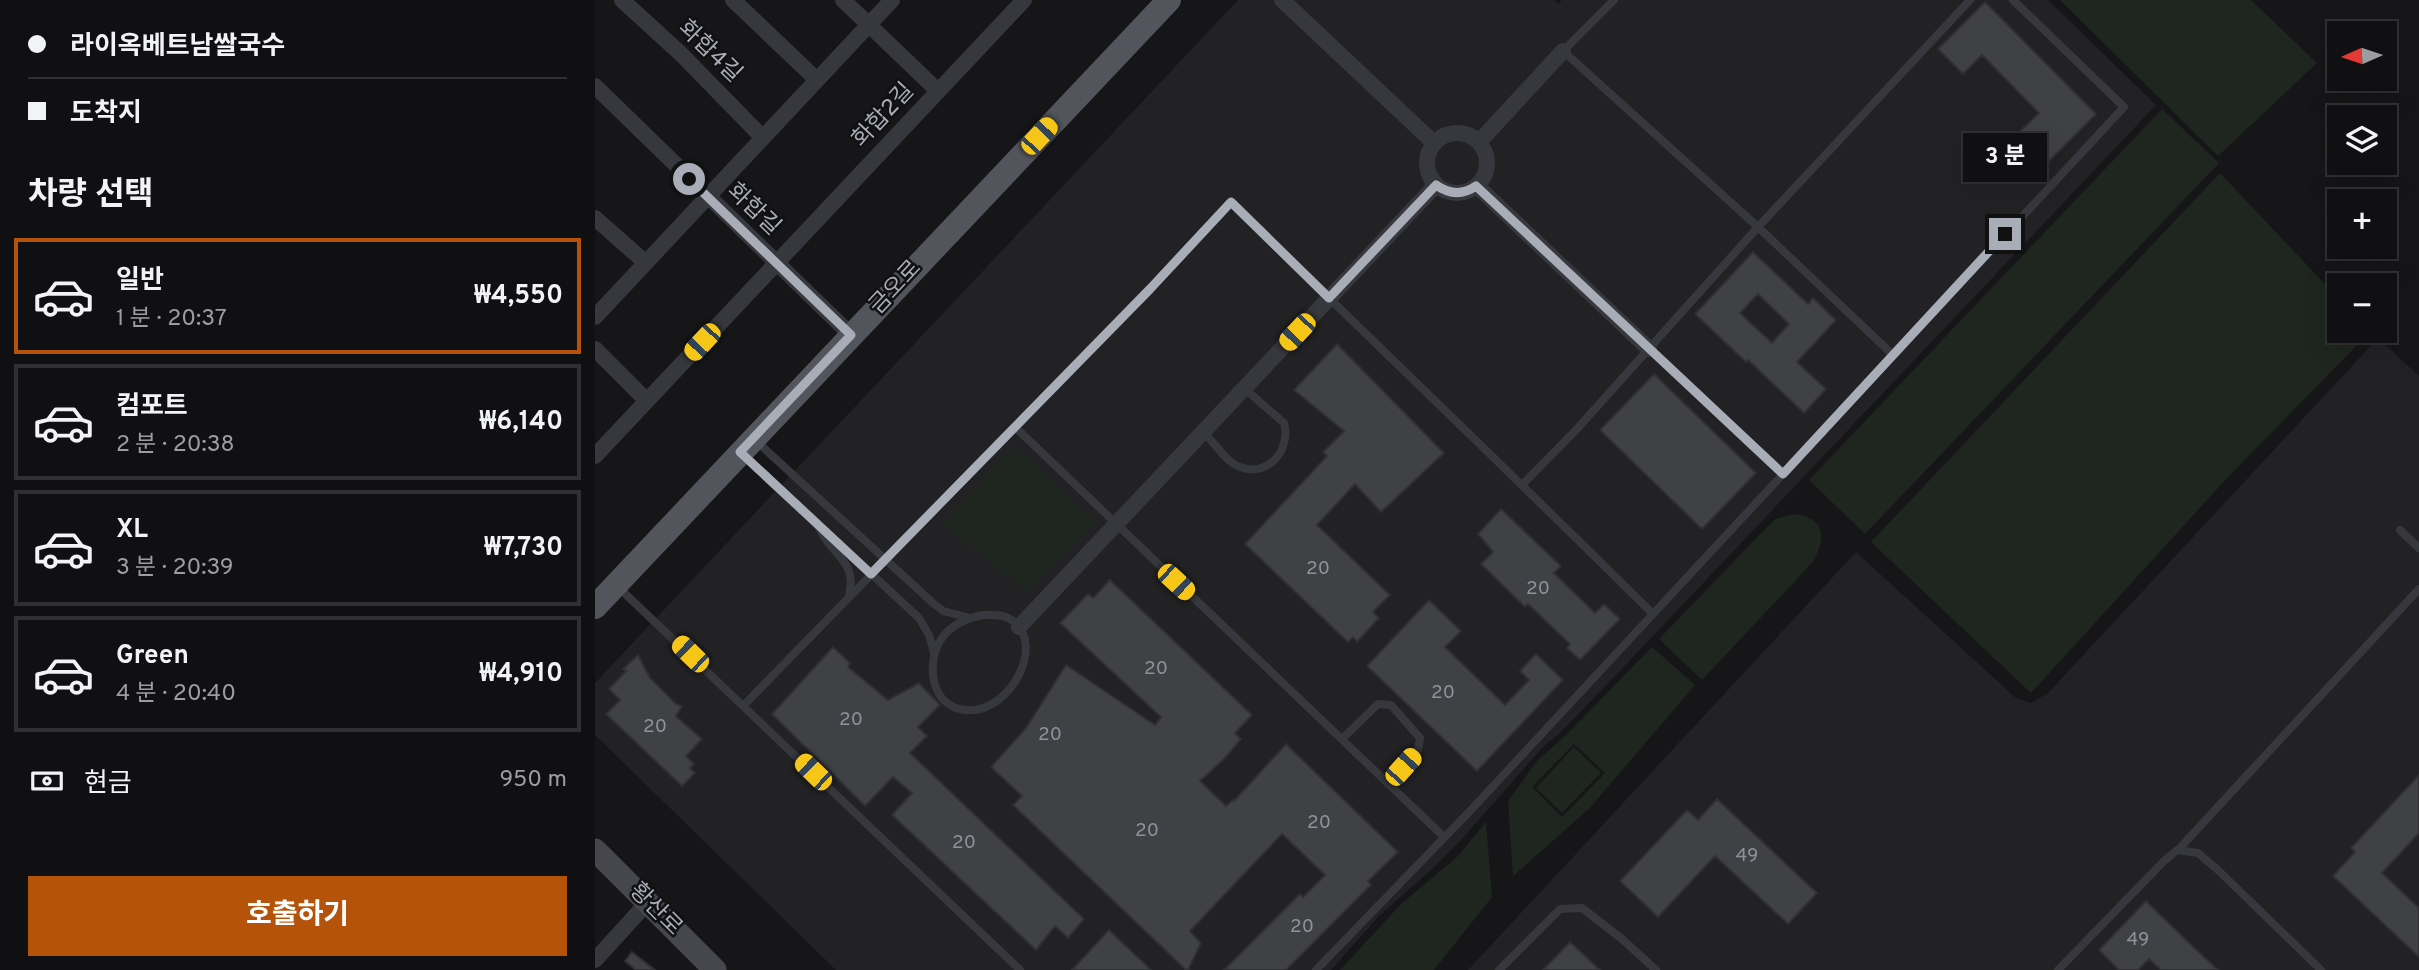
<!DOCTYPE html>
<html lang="ko">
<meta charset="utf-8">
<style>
:root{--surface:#101012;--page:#19191b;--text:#f1f3f6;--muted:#9c9d9f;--line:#303032;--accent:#b45309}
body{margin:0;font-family:Overpass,"Noto Sans KR",sans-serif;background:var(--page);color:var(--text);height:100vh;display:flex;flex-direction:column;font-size:26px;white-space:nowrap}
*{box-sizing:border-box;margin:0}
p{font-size:23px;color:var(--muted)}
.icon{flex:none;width:38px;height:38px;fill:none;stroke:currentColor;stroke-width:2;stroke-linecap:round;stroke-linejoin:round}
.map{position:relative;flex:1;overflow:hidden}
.panel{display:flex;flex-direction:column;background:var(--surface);width:595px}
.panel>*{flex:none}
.guide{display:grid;align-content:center;height:154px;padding:0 28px;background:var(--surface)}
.needle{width:46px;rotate:267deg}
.buttons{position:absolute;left:1732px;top:21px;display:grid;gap:14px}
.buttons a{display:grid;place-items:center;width:70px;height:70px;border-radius:0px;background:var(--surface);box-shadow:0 7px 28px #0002,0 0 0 2px var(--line);font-size:35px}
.end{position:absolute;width:32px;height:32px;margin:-16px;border:9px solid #a8adb8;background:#111;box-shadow:0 0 0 4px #111}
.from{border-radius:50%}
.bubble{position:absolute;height:49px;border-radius:0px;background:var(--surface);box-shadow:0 7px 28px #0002,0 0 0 2px var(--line);font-size:23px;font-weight:700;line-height:49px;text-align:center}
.car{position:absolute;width:21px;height:42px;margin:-21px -10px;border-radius:9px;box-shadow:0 0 5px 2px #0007;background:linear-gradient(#f5c518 24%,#345 0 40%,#f5c518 0 76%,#345 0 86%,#f5c518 0)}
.guide b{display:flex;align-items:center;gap:24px;height:66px;font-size:26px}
.guide b+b{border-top:2px solid var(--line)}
.guide i{width:18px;height:18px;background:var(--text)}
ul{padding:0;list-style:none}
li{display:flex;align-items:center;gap:21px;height:116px;margin:0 14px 10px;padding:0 14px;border:4px solid var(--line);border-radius:0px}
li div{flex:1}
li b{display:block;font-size:26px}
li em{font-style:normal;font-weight:700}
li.current{border-color:var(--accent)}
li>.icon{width:63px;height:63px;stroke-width:1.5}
h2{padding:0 28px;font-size:32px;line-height:84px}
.pay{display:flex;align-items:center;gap:18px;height:77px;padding:0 28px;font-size:26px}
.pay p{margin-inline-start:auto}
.primary-button{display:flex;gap:14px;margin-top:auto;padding:14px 28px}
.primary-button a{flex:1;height:80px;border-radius:0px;background:var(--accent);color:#fff;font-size:28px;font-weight:700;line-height:80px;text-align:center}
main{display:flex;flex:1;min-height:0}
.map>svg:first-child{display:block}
.built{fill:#222225}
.green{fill:#1e261f;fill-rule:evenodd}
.building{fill:#404145;stroke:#303034;stroke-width:2;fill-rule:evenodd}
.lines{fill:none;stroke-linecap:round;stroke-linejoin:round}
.service{stroke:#37383d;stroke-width:8}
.minor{stroke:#37383d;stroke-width:16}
.secondary{stroke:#45474d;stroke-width:23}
.primary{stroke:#53555c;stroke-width:24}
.route{stroke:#a8adb8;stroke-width:9}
.labels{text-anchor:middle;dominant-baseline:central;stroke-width:5;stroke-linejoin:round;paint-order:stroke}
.number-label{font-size:19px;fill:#8e929b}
.street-label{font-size:23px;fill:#a8adb8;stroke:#111113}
</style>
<main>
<section class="panel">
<div class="guide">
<b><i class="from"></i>라이옥베트남쌀국수</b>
<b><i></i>도착지</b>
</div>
<h2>차량 선택</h2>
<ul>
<li class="current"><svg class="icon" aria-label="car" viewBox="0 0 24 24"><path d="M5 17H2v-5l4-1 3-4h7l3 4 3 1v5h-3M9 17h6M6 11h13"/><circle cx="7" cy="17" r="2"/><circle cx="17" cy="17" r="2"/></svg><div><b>일반</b><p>1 분 · 20:37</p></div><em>₩4,550</em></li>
<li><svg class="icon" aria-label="car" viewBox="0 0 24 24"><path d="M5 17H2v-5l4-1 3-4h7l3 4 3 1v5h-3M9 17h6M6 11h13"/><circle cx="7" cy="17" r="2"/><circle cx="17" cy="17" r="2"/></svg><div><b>컴포트</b><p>2 분 · 20:38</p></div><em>₩6,140</em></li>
<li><svg class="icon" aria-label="car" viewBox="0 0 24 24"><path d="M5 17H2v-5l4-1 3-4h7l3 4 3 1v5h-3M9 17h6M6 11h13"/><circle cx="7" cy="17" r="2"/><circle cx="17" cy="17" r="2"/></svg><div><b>XL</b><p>3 분 · 20:39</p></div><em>₩7,730</em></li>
<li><svg class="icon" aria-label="car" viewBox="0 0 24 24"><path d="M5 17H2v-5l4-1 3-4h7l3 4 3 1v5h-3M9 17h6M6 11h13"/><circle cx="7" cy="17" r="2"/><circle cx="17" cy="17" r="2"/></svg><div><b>Green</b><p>4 분 · 20:40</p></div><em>₩4,910</em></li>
</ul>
<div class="pay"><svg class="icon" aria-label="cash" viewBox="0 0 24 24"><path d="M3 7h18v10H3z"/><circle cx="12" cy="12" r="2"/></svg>현금<p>950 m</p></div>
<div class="primary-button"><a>호출하기</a></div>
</section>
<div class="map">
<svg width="1824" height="970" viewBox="0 0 1824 970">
<rect width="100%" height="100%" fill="#161618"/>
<path class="built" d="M 643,0 L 959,0 L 963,4 L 967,0 L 1453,0 L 1561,105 L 1023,673 L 966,732 L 948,747 L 866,840 L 835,871 L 784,916 L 736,970 L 241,970 L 0,735 L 0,683 Z
M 1783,338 L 1824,376 L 1824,970 L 873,970 L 1261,552 L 1421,698 L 1436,703 L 1453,693 Z"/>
<path class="green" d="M 1465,0 L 1656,0 L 1722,63 L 1623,156 Z
M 1567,109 L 1624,163 L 1270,534 L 1214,480 Z
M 1625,173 L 1745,300 L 1745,331 L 1775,332 L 1633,477 L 1436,693 L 1276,542 Z
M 420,446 L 501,521 L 432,591 L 347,523 Z
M 1198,514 C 1231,517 1232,538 1217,563 L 1107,680 L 1064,639 L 1175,524 L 1181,519 Z
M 1057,647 L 1100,685 L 994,809 L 918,876 L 913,801 L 942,761 L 973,733 ZM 979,744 L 1010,773 L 967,817 L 937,787 Z
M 979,747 L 1006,773 L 967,813 L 941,788 Z
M 891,822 L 897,897 L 839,970 L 745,970 L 807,903 L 862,857 Z"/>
<path class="building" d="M 1390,2 L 1501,114 L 1451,164 L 1422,134 L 1444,113 L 1387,55 L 1368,74 L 1343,49 Z
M 1158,252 L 1213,304 L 1218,298 L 1241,320 L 1202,362 L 1231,389 L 1209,413 L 1153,360 L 1151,362 L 1100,314 ZM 1163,294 L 1194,324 L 1177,343 L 1145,313 Z
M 742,344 L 849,453 L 786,512 L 760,484 L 722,525 L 795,595 L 778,612 L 784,618 L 762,642 L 758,637 L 753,642 L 650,544 L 732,456 L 728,452 L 749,431 L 699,390 Z
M 1059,374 L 1161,473 L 1107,529 L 1005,430 Z
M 906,509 L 966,566 L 959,573 L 1000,613 L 1009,604 L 1025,619 L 985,660 L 972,648 L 975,644 L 933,604 L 930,607 L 886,564 L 898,552 L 883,534 Z
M 515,580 L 657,715 L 640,733 L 646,739 L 628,760 L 605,781 L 631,806 L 638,800 L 639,801 L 691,744 L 803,852 L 773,881 L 776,885 L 691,970 L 629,970 L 705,894 L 708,897 L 730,875 L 687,834 L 595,931 L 606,943 L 593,970 L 591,970 L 418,805 L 427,796 L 396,767 L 431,728 L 471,665 L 560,725 L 566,717 L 465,623 L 493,594 L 498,598 Z
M 834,600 L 866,631 L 850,647 L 910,705 L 934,680 L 925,671 L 941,654 L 968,680 L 882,771 L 772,666 Z
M 238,647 L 255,663 L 253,667 L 293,700 L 324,683 L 345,705 L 323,727 L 332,736 L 315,753 L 489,919 L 473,938 L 460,926 L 441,950 L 297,815 L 317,793 L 298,777 L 270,806 L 177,714 Z
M 43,655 L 55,678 L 81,704 L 87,706 L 81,716 L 107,739 L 91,756 L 99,764 L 95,768 L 100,773 L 87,786 L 11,714 L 25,700 L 14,689 L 31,671 L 28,669 Z
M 1824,775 L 1824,833 L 1787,873 L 1824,908 L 1824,957 L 1738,876 L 1760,852 L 1756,848 Z
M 1122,799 L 1222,893 L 1193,924 L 1120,856 L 1063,917 L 1025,881 L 1092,810 L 1103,820 Z
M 1551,901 L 1589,938 L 1623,970 L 1566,970 L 1554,959 L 1543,970 L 1524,970 L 1504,950 Z
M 514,930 L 556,970 L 477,970 Z
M 975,942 L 1005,970 L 948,970 Z
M 37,952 L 60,970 L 41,970 L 30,961 Z"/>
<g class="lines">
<path class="service" d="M 1019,0 L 968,51 L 1163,227 L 1297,354
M 1054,349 L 1188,474
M 420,427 L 849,837
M 609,433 C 620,443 631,462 645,467 C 674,478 696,449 689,423 L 650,389
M 161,441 L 338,603 L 348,611 L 375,618
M 147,454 L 324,618 L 334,635 L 339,653
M 928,484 L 981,430 L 1163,227 L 1375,0
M 222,523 C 235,557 263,558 254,596
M 1805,530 L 1824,548
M 22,586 L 425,970
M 388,615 C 396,615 407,614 415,619 C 456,643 410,725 361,708 C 334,698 332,659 347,638 C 357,624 372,618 388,615 Z
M 149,705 L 555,289 L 636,202 C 776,340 918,475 1057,613
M 747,739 L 783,704 L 796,705 L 825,738 L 823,750 L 793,784
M 1583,850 L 1824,589
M 721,970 L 875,811 L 1529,107 L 1418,0
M 904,970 L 965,909 L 987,908 L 1027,939 L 1061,970
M 1463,970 L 1569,861 L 1582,850 L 1603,853 L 1623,870 L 1726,970"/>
<path class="minor" d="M 27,0 L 86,54 L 168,138
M 138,0 L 221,79
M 248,0 L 343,91
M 687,0 L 839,143
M 0,86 L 256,335
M832 163a30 30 0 1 1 60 0a30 30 0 1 1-60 0Z
M 884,142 L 968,51
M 882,186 L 1054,349
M 0,218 L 51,263
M 0,317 L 297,0
M 0,349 L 52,401
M 0,456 L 429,0
M 424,627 L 841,185
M 0,960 L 52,903"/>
<path class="secondary" d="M 0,850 L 120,970"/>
<path class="primary" d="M 0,607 L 574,0"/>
</g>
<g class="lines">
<path class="route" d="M 94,179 L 256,335 L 145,452 L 276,574 L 555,289 L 636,202 L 734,298 L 841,185 C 855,195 868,195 881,186 L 1188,474 L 1410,234"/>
</g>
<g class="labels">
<g class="number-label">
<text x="723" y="569">20</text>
<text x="943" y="589">20</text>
<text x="561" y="669">20</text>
<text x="848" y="693">20</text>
<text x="256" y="720">20</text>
<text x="60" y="727">20</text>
<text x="455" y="735">20</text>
<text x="724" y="823">20</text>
<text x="552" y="831">20</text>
<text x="369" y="843">20</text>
<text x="1152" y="856">49</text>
<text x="707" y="927">20</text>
<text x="1543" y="940">49</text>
</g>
<g class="street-label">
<text transform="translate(114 52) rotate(44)">화합4길</text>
<text transform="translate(289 116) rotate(-47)">화합2길</text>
<text transform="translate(158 210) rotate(44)">화합길</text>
<text transform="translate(301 288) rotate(-47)">금오로</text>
<text transform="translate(60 910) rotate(45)">황산로</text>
</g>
</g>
</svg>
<div class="buttons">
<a><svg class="needle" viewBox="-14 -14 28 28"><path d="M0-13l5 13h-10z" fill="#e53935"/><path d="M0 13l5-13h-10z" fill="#9c9d9f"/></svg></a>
<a><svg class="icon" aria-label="layers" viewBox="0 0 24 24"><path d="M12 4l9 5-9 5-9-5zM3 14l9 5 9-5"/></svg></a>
<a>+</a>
<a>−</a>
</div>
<i class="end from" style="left:94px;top:179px"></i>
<i class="end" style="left:1410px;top:234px"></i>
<div class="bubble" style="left:1368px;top:133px;width:84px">3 분</div>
<i class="car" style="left:444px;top:136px;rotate:43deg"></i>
<i class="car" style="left:702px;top:332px;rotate:223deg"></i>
<i class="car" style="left:107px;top:342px;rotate:223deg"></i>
<i class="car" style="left:581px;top:582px;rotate:133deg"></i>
<i class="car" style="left:95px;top:654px;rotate:314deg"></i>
<i class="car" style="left:808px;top:767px;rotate:42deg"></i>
<i class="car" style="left:218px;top:772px;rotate:314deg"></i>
</div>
</main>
